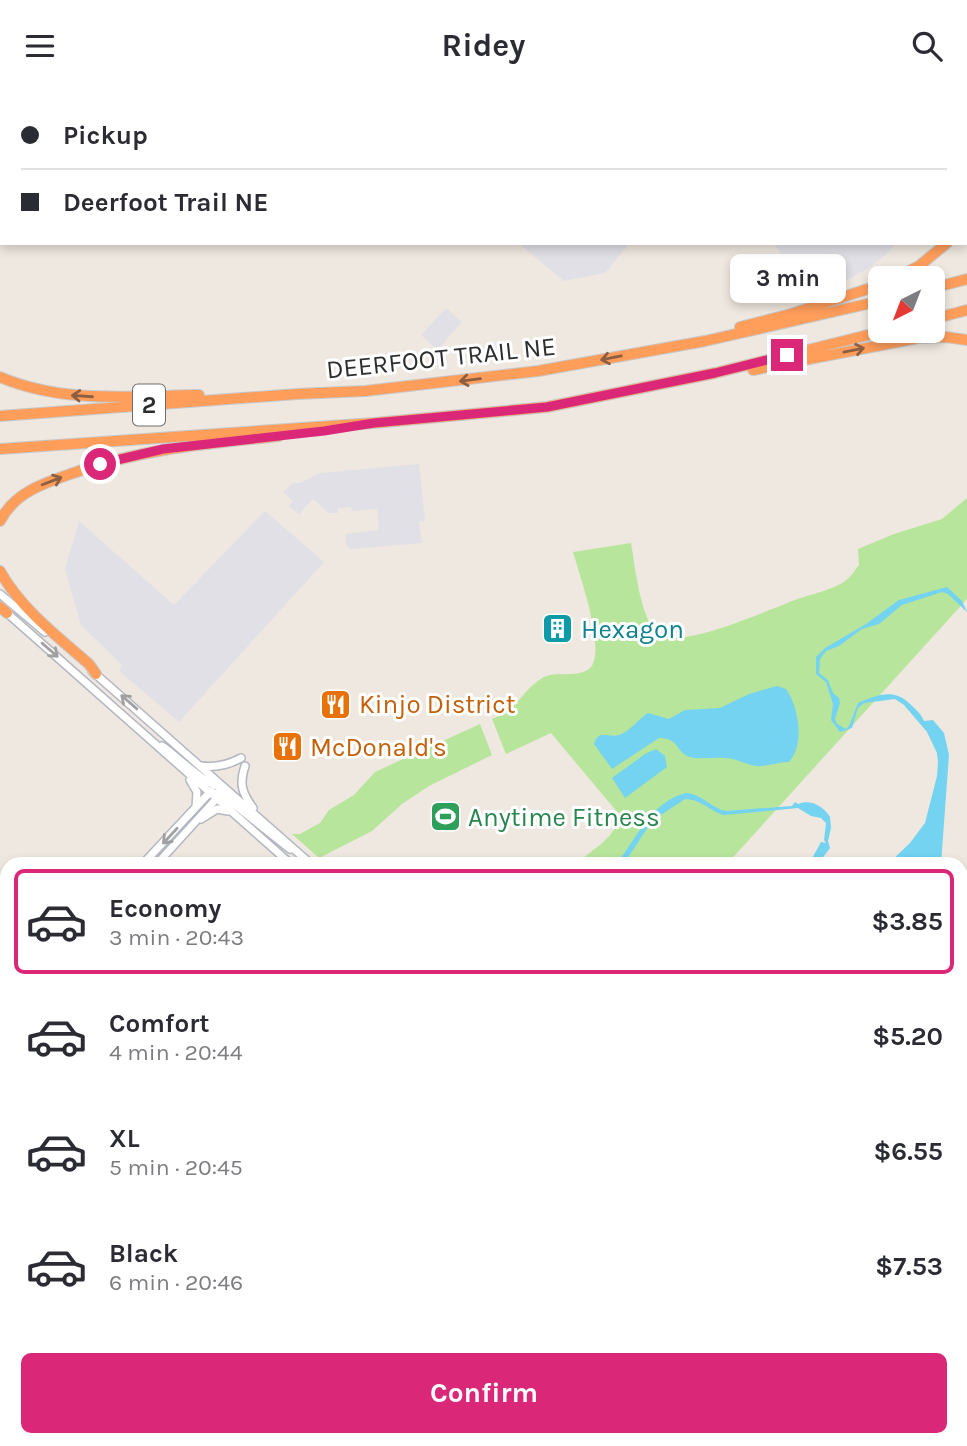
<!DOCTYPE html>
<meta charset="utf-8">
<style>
:root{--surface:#fff;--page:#f2f2f3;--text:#2b2b33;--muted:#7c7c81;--line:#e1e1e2;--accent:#db2777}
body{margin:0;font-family:Karla,sans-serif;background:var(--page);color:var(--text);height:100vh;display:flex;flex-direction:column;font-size:26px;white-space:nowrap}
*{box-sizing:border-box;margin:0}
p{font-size:23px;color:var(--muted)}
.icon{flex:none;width:38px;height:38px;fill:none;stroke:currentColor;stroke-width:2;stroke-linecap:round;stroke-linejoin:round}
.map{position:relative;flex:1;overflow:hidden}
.panel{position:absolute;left:0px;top:766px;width:968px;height:590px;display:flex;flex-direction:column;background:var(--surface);border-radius:21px 21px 0 0;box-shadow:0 4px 10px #0003}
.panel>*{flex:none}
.hud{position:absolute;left:0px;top:0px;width:968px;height:154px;box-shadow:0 4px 10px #0003;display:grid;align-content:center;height:154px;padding:0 21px;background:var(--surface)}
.needle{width:46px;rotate:222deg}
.controls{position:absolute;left:868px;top:175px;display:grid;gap:14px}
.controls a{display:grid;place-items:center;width:77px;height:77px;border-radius:10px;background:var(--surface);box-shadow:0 4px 10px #0003;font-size:35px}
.end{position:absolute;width:32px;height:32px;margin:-16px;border:9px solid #db2777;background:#fff;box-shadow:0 0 0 4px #fff}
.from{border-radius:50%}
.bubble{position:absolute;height:49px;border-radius:10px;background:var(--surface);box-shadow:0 4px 10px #0003;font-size:23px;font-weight:700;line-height:49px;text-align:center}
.hud b{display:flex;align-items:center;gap:24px;height:66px;font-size:26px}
.hud b+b{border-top:2px solid var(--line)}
.hud i{width:18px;height:18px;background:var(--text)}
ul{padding:12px 0 0;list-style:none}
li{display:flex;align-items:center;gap:21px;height:105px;margin:0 14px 10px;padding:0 7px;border:4px solid transparent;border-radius:10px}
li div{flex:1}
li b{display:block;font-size:26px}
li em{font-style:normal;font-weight:700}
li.active{border-color:var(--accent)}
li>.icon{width:63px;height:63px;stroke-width:1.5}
.cta{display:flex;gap:14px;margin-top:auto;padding:14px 21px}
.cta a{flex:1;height:80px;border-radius:10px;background:var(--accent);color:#fff;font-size:28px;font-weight:700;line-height:80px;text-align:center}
header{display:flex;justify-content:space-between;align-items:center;height:91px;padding:0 21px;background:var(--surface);font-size:32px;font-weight:700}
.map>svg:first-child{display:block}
.industrial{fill:#e2e0e7}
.grass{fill:url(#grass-dots)}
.park{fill:#b7e59c}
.water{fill:#73d3f1}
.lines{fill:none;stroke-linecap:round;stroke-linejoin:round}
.secondary-casing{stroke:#b3b7c1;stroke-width:10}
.highway-casing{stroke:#c8c8c8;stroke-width:12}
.secondary{stroke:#fff;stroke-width:7}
.highway{stroke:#ff9d5b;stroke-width:10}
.rail{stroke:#a2a6b8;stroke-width:2}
.oneway{stroke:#8c5f42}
.oneway2{stroke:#a0a0a0}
.route{stroke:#db2777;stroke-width:9}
.labels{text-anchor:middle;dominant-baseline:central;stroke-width:6;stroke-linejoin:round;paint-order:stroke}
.shield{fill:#fff;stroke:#6c6c6c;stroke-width:2}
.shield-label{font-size:24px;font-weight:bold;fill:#2d2d2d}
.street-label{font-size:26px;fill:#2d2d2d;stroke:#fff}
.culture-label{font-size:26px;fill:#0d838f;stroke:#fff;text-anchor:start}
.food-label{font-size:26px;fill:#c56008;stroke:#fff;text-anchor:start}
.leisure-label{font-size:26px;fill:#27864d;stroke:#fff;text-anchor:start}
</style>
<header><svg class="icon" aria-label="menu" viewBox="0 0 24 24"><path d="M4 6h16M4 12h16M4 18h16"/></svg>Ridey<svg class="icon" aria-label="search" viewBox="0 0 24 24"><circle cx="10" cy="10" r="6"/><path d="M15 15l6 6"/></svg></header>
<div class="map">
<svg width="967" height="1355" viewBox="0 0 967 1355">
<defs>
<pattern id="grass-dots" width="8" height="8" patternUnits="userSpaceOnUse" patternTransform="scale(1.75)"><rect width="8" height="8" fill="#b7e59c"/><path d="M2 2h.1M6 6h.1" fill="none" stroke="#9ec587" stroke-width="1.8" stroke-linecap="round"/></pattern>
</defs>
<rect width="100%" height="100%" fill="#efe8e0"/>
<path class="industrial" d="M 0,0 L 290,0 L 2,2 L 2,93 Z
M 639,0 L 849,0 L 637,2 Z
M 518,152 L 630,152 L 605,182 L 564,190 Z
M 774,152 L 896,152 L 888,162 L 870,176 L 849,188 L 808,203 Z
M 446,217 L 462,231 L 437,259 L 421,244 Z
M 419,373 L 425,430 L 419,431 L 422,452 L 350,458 L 346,454 L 345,443 L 379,439 L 377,418 L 352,420 L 351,416 L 338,417 L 338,422 L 329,422 L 313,408 L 299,423 L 289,415 L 293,410 L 283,401 L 293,392 L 300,392 L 320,382 Z
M 265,420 L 324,471 L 179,631 L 119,580 L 122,574 L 81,534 L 65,478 L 79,430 L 174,514 Z"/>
<path class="grass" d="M 352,0 L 616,0 L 354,2 Z"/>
<path class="park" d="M 967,407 L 967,508 L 727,773 L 577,773 C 592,757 619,747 618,722 L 551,642 L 506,663 L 492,628 C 498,625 506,622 511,617 C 522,607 529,595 542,587 C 556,579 578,588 590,577 C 607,561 579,482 573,461 L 631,452 C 635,474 640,528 658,543 C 680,560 770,518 795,509 C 809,504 835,498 845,490 C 851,486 855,479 859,474 L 858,458 L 894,443 L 942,428 Z
M 480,633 L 492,664 L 429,695 L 402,713 L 372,740 L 319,767 L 292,743 L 300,743 L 320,732 L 329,719 L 354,704 L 375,681 Z
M 214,1349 L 290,1349 L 281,1355 L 209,1355 Z
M 327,1349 L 411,1349 L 410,1355 L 318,1355 Z"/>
<path class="water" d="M 947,496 L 962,510 L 967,521 L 948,503 L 942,501 L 902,514 L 879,533 L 862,538 L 839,555 L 826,560 L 820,568 L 819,582 L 828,589 L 833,602 L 839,607 L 840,612 L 835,628 L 837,633 L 846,638 L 849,635 L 858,612 C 877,604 894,597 910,613 C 915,618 921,622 924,630 L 933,629 L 944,642 L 949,664 L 941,773 L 888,773 L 910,752 L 925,732 L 937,685 L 938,671 L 937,662 L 927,641 L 904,614 L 895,608 L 864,612 L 858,617 L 852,637 L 840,641 L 831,629 L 833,613 L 826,591 L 816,583 L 816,566 L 825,557 L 866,533 L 899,509 Z
M 777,595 L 786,598 C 799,616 805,654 789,671 C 778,671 767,676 756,675 C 744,673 736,667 724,667 C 713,666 701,669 690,666 C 676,662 679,646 659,647 L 612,678 L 594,653 C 598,638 608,647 619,644 C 631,640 638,628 648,622 L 669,628 L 685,619 L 720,617 L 749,603 Z
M 656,658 L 665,665 L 667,676 L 625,707 L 612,687 L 645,663 Z
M 686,702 C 702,703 711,717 726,720 L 792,715 L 795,711 L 798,713 C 811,708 823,715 830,726 L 831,737 L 828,750 L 830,757 L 818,773 L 809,773 L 821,751 L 826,752 L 824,749 L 826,732 L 821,727 L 811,725 L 798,717 L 724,724 C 709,720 701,708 685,708 L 652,730 L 625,771 L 623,773 L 616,773 C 637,748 650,711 686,702 Z"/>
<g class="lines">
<defs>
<path id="secondary" d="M 295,2 L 297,0
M 0,96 L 2,97
M 0,503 L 45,541
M 6,521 L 292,774
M 92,580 L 312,774
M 162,655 C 177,665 207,696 224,697
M 201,675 C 216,677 228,674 241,667
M 245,675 C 239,693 242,702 253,717
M 190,689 L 197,701 L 196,716
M 209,702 L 221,703 L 290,758
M 201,728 L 217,718 L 228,720
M 142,774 L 211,700
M 156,774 L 217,707
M 0,861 L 7,859
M 0,872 L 7,869
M 935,1349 L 942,1355
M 958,1349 L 964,1355
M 630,1355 L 632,1349
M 639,1355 L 641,1349"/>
<path id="highway" d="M 966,122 L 967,121
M 966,132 L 967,130
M 895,187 L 919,175 L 947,152
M 933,197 L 967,188
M 933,228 L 967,219
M 740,236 L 791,223 L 880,194
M 753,279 L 918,247 L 946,246 L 967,249
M 0,286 C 64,313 131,305 199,304
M 0,325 L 297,303 L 365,300 L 538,280 L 705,250 L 880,210
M 0,358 L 374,332 L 547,316 L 715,282 L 884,240
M 0,430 C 16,399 48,391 79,380 C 147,357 208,353 279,345
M 0,480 C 20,517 58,546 89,573 L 96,583
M 0,516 L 7,522"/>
</defs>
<use href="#secondary" class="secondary-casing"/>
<use href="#highway" class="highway-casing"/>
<use href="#secondary" class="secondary"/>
<use href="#highway" class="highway"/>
<path class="rail" d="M 961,852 L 967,847
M 295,1355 L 305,1349"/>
</g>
<defs><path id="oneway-shaft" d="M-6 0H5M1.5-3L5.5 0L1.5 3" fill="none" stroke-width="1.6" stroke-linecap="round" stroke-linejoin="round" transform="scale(1.75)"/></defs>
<g class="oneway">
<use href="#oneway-shaft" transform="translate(854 259) rotate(-11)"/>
<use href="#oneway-shaft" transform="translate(611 267) rotate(169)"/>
<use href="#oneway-shaft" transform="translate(470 289) rotate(173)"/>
<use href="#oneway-shaft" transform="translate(82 305) rotate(-176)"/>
<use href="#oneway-shaft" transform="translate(52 390) rotate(-21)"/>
</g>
<g class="oneway2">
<use href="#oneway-shaft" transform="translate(50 559) rotate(41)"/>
<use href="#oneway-shaft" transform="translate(129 611) rotate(-139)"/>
<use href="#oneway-shaft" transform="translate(170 745) rotate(133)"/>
</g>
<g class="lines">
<path class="route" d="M 100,373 L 163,358 L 324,340 L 374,332 L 547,316 L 715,282 L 787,264"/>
</g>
<defs>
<symbol id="building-square" viewBox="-11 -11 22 22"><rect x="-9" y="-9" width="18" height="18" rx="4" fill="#0f9aa8" stroke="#fff"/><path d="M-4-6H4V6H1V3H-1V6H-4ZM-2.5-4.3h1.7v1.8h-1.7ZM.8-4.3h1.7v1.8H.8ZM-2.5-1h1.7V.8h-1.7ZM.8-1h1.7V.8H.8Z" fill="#fff"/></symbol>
<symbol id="restaurant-square" viewBox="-11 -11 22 22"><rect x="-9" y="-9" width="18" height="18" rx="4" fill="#e8710a" stroke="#fff"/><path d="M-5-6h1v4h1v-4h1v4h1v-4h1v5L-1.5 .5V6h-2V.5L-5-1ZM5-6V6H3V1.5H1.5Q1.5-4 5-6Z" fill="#fff"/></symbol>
<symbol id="stadium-square" viewBox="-11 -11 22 22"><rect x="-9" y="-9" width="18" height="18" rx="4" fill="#2e9e5b" stroke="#fff"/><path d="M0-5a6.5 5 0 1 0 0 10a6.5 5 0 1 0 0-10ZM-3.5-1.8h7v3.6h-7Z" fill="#fff"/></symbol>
</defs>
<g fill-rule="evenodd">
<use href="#building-square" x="540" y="520" width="35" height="35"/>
<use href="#restaurant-square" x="318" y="596" width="35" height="35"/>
<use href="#restaurant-square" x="270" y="638" width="35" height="35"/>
<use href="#stadium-square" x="428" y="708" width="35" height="35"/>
</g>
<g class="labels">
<rect class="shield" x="133" y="293.5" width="32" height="41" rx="5"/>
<g class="shield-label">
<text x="149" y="314">2</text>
</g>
<g class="street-label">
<text transform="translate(441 267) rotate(-6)">DEERFOOT TRAIL NE</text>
</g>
<g class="culture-label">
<text x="581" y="538">Hexagon</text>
</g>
<g class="food-label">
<text x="359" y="613">Kinjo District</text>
<text x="310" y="656">McDonald's</text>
</g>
<g class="leisure-label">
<text x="468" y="726">Anytime Fitness</text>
</g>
</g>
</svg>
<div class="controls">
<a><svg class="needle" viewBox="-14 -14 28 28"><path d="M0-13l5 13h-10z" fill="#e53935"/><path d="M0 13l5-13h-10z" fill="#7c7c81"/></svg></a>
</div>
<i class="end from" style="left:100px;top:373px"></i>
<i class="end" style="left:787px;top:264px"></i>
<div class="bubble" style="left:730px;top:163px;width:116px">3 min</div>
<div class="hud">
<b><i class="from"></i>Pickup</b>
<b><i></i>Deerfoot Trail NE</b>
</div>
<section class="panel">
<ul>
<li class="active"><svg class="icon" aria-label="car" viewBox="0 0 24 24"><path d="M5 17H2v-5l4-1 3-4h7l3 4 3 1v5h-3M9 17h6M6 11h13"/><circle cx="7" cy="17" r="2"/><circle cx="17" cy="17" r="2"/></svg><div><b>Economy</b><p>3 min · 20:43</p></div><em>$3.85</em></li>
<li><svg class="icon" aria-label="car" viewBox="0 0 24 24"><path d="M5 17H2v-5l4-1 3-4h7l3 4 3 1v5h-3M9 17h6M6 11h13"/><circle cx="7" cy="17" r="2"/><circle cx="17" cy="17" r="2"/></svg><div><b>Comfort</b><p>4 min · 20:44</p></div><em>$5.20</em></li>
<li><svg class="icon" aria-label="car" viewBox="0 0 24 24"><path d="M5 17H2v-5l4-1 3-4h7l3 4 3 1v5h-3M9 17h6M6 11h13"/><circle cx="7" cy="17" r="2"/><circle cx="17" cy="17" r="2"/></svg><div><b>XL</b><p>5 min · 20:45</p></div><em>$6.55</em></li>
<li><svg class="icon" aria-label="car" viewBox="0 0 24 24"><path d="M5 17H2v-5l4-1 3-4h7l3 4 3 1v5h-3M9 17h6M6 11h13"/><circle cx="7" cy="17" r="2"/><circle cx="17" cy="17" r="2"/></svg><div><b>Black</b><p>6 min · 20:46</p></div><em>$7.53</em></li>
</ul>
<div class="cta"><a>Confirm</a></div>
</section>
</div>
